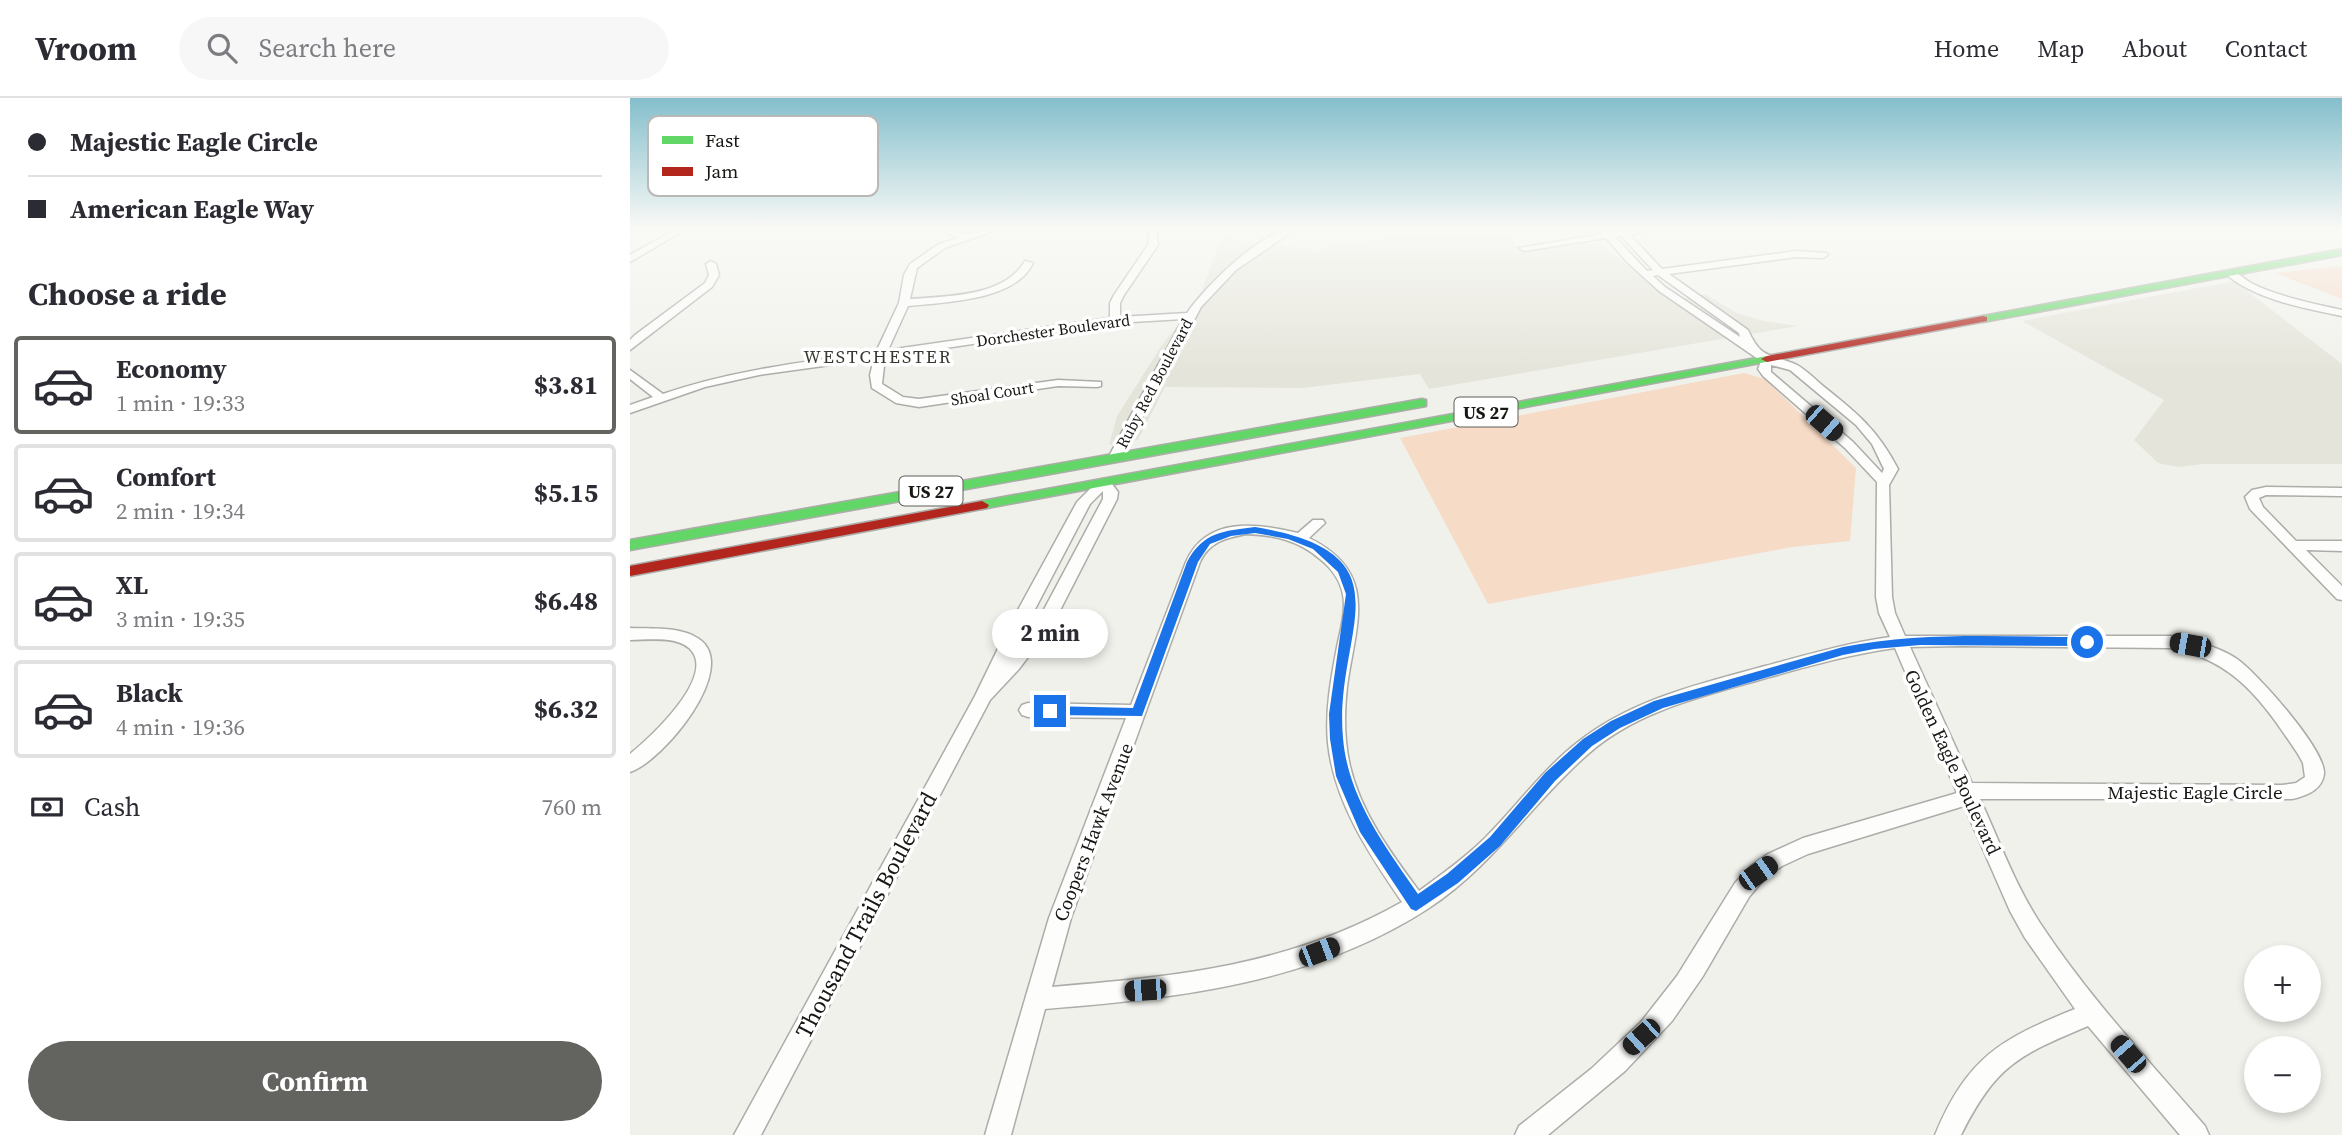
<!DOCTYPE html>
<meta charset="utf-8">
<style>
:root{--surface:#fff;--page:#f7f7f7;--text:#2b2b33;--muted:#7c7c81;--line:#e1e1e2;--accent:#636360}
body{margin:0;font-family:"Source Serif 4",serif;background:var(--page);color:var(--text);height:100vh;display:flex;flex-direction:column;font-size:26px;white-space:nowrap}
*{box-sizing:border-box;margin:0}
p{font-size:23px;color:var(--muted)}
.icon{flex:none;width:38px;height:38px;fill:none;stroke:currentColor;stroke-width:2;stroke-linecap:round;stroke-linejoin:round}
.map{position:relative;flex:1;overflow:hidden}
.sheet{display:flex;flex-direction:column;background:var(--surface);width:630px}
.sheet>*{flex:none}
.hud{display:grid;align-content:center;height:154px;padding:0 28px;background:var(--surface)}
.controls{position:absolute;left:1614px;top:847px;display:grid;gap:14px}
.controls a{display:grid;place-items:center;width:77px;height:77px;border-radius:50%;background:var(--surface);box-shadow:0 4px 10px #0003;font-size:35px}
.end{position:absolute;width:32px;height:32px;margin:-16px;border:9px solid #1a73e8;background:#fff;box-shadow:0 0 0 4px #fff}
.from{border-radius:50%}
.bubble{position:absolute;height:49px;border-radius:24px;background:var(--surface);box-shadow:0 4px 10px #0003;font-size:23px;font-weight:700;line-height:49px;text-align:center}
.car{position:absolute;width:21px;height:42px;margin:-21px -10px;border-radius:9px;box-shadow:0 0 5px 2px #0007;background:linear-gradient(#222 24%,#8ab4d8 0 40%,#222 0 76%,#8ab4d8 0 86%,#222 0)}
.hud b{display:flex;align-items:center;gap:24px;height:66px;font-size:26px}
.hud b+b{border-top:2px solid var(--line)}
.hud i{width:18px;height:18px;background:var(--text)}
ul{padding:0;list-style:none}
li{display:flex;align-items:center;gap:21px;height:98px;margin:0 14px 10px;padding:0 14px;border:4px solid var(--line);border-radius:7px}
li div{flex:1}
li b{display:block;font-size:26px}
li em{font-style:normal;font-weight:700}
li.on{border-color:var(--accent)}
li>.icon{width:63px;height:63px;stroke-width:1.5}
h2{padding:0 28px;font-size:32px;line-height:84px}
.pay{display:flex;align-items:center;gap:18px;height:77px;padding:0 28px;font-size:26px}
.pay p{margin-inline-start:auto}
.cta{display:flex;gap:14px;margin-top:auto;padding:14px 28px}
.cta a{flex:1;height:80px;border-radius:42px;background:var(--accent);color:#fff;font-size:28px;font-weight:700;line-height:80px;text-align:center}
header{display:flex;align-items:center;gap:42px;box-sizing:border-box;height:98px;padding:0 35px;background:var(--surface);border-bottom:2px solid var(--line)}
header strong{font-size:33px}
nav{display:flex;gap:38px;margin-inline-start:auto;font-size:24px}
.search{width:490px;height:63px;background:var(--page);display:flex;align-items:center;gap:18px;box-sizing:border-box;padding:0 24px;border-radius:38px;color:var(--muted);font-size:26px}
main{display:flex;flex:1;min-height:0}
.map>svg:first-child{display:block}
.built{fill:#e5e4da}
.green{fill:#f6dbc7}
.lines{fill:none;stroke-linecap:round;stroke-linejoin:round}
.street-casing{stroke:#acaca9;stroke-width:3}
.fast-casing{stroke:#acaca9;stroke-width:3}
.jam-casing{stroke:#acaca9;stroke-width:3}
.street{fill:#fdfdfc;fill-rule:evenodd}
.fast{fill:#63d668;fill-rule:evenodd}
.jam{fill:#b3261e;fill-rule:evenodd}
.route{fill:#1a73e8}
.labels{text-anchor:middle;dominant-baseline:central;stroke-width:7;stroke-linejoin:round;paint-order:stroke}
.far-street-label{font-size:16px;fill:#171714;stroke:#fff}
.far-neighbourhood-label{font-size:18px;letter-spacing:2px;fill:#383831;stroke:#fff}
.shield{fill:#fff;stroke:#5d5d5a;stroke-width:2}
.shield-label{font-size:18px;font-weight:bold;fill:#171714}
.street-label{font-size:19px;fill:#171714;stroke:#fff}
.near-street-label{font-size:23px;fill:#171714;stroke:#fff}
.key{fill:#fff;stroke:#b9b9b8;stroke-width:2}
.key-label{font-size:19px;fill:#171714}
</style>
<header>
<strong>Vroom</strong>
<div class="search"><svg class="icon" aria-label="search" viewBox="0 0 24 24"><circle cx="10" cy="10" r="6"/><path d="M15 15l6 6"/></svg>Search here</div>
<nav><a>Home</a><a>Map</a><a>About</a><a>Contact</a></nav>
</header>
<main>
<section class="sheet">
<div class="hud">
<b><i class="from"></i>Majestic Eagle Circle</b>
<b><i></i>American Eagle Way</b>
</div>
<h2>Choose a ride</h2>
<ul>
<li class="on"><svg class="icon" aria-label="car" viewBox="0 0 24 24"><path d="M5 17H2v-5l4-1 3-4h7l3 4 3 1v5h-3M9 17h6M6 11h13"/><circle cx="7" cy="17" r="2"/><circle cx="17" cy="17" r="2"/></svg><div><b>Economy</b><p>1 min · 19:33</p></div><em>$3.81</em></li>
<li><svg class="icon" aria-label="car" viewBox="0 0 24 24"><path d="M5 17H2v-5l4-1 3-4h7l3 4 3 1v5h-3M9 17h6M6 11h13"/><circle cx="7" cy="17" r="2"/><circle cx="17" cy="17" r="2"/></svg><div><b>Comfort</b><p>2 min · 19:34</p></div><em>$5.15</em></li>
<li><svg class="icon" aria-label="car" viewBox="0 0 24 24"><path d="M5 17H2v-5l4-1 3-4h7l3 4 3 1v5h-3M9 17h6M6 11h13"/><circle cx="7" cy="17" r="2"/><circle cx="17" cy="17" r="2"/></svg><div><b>XL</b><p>3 min · 19:35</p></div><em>$6.48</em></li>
<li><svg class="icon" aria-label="car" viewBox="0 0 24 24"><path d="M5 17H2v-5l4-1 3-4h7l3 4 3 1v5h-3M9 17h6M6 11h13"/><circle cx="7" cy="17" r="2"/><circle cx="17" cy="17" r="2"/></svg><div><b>Black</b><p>4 min · 19:36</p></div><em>$6.32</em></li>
</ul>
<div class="pay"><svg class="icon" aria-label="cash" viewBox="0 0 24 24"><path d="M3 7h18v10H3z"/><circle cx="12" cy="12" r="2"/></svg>Cash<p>760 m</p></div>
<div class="cta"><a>Confirm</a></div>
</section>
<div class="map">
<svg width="1712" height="1037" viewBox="0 0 1712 1037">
<rect width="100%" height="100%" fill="#f1f1ec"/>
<path class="built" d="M 846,131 L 872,131 L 893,154 L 969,144 L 1041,203 L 1075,196 L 1107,215 L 1133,223 L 1168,228 L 799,291 L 790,276 L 672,290 L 535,289 L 508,342 L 479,347 L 487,318 L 532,247 L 569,200 L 591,139 L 690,153 L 702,146 Z
M 1604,183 L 1712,266 L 1712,366 L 1573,366 L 1548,369 L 1528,365 L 1504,342 L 1534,302 L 1392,223 Z"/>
<path class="green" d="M 1712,168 L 1712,201 L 1645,175 Z
M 1114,275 L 1135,281 L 1226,370 L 1220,443 L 1162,449 L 858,506 L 770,340 Z"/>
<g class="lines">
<defs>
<path id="street" d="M 46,131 L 56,131 L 0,164 L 0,157 Z
M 309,131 C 319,131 330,137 339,136 C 350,135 358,130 369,131 L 315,150 L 287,170 L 280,201 C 317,198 374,199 395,163 L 403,165 C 385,203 315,204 278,208 L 258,252 L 480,220 L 480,205 L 484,197 L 518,147 L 520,137 L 514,131 L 523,131 L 527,134 L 528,147 L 494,197 L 490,205 L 490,219 L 557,215 C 575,189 634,129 666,131 L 606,172 L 571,209 L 489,363 L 484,364 L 478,360 L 553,221 L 485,225 L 255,259 L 252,286 L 273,299 L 289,301 L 428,282 L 471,284 L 471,288 L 467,289 L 428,288 L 289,309 L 266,305 L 242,290 L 240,277 L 244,261 L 129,277 L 75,289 L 0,315 L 0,307 L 23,299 L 0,281 L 0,272 L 33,296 C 102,272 174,264 246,254 L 269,205 L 274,177 L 280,166 L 309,146 L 328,140 Z
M 969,131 L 977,131 L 981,134 L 987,134 L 985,131 L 1026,131 L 1000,137 L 1032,171 L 1166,153 L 1196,155 L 1198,157 L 1193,160 L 1166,159 L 1039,176 L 1118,232 C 1132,263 1141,255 1167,267 C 1176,272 1185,281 1193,288 C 1227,315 1247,331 1268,371 L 1259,387 L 1262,499 L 1265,515 L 1275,538 L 1541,538 C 1563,543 1588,548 1607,561 C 1627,575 1696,652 1694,676 C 1692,692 1676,698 1662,701 L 1350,701 C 1369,742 1385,787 1410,825 C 1458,898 1518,962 1575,1028 L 1579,1037 L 1550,1037 L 1458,928 C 1389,957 1366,967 1331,1037 L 1305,1037 C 1337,960 1370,941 1445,911 L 1395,840 L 1380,813 L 1334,708 L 1178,756 L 1152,768 L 1135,780 L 1119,799 L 1073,878 L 1042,923 L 995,973 L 918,1037 L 885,1037 L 889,1028 L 961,971 L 1011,924 L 1047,878 L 1105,785 L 1121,768 L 1138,756 L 1173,740 L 1327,695 L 1265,550 C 1221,556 1179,568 1136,580 C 1074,598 1008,612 958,656 C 902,705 862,769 799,810 C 684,885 549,900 415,911 L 381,1037 L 355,1037 L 419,820 L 496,620 L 398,619 L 392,617 L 389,612 L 392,607 L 398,605 L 501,607 L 556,464 C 576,418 627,425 668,435 L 683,422 L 693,422 L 695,425 L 679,440 C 751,475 725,527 717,589 C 714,615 714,642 720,668 C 731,715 761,755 789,793 C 812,776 835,760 855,740 C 887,708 913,671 948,644 C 1002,601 1070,586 1135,568 C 1176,557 1217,545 1260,539 L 1249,515 L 1246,499 L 1247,384 L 1215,350 L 1133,278 L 1128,271 L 1131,263 L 1029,193 L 997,164 L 976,140 L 894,153 L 889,150 L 972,136 ZM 991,138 L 1023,172 L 1017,173 L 985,139 ZM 1028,177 L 1109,235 L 1110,239 L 1035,189 L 1023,178 ZM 1141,267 L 1160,272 L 1226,327 L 1242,346 L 1254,371 L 1252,375 L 1223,344 L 1141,274 ZM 616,436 C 644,437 668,442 690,461 C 704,472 714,488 714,507 C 714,521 710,535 707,549 C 701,580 695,613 698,645 C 704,704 739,756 772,804 C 659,868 549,878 422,889 L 441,820 L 570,464 C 579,444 596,440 616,436 ZM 1330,548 L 1541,550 C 1606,563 1633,604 1668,656 L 1673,665 L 1675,679 L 1666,685 L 1652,687 L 1342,685 L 1280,549 Z
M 81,163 L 86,166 L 89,177 L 82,189 L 0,252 L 0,242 L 5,237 L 75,185 L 79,177 L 76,166 Z
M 1597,173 C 1606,172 1613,180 1621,185 C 1649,199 1681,205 1712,212 L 1712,218 C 1674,210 1627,202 1597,177 Z
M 474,381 L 479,382 L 488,394 L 487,401 L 423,526 L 389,571 L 360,602 L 131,1037 L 104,1037 L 345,598 L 377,532 L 447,404 L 469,382 ZM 473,393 L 473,401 L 410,519 L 381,557 L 460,406 Z
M 1636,389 L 1712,390 L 1712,398 L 1636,397 L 1629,400 L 1633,409 L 1666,443 L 1712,443 L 1712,453 L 1676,452 L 1712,488 L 1712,502 L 1707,501 L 1620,411 L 1615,399 L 1622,392 Z
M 0,530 C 22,531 50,528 69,541 C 111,570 32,664 0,674 L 0,656 C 19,641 89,577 59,550 C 45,538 17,542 0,542 Z"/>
<path id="fast" d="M 1712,151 L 1712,157 L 1353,224 L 1348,221 L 1353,218 Z
M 1137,258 L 1141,259 L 1141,263 L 352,411 L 345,407 L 352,403 Z
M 792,301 L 796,302 L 796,308 L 0,452 L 0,442 Z"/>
<path id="jam" d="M 1353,218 L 1357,219 L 1357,223 L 1137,264 L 1131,261 L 1137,258 Z
M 352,403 L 359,407 L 357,410 L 0,478 L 0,468 Z"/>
</defs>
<use href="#street" class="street-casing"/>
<use href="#fast" class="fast-casing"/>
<use href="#jam" class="jam-casing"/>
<use href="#street" class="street"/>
<use href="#fast" class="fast"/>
<use href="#jam" class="jam"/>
</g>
<linearGradient id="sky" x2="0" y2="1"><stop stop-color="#84bfcc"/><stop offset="0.47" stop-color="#f9f9f6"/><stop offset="1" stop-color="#f9f9f6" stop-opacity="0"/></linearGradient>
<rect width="1712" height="276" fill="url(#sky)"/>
<path class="route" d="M 625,429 C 786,456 703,533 713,640 C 718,700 755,748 788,796 L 817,776 L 860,739 L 915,675 L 953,641 L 981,623 L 1024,603 L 1213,549 C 1293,533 1376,539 1457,539 L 1463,544 L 1457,548 L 1290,547 L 1244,551 L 1213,557 L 1033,610 L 990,630 L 962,648 L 925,683 L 870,748 L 828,785 L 786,813 L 781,811 L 730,734 L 706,678 L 700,641 L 699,616 L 716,496 L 708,474 L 683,451 L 658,441 L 625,435 L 601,438 L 580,446 L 568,464 L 512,618 L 420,617 L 414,613 L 420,608 L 503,610 L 557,464 C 573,434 593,433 625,429 Z"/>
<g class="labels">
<g class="far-street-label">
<text transform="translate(423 232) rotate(-8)">Dorchester Boulevard</text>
<text transform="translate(524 285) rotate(-62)">Ruby Red Boulevard</text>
<text transform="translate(362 295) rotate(-9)">Shoal Court</text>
</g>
<g class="far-neighbourhood-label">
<text x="248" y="258">WESTCHESTER</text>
</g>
<g class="shield">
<rect x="824.5" y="299.5" width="63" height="29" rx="5"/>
<rect x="269.5" y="378.5" width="63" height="29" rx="5"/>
</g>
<g class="shield-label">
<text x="856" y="314">US 27</text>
<text x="301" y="393">US 27</text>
</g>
<g class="street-label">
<text transform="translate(1323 664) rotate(65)">Golden Eagle Boulevard</text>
<text x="1565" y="694">Majestic Eagle Circle</text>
<text transform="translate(463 734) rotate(-69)">Coopers Hawk Avenue</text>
</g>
<g class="near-street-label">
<text transform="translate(236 817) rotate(-62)">Thousand Trails Boulevard</text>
</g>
</g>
<rect x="18" y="18" width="230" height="80" rx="10" class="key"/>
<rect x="32" y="38" width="31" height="8" fill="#63d668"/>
<rect x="32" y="69" width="31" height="9" fill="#b3261e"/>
<g class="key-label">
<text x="75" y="49">Fast</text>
<text x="75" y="80">Jam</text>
</g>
</svg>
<div class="controls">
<a>+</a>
<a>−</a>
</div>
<i class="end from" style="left:1457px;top:544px"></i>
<i class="end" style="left:420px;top:613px"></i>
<div class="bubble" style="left:362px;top:511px;width:116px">2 min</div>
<i class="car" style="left:1194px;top:325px;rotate:131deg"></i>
<i class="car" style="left:1560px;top:547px;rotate:280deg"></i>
<i class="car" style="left:1128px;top:775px;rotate:55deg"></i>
<i class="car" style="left:689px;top:854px;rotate:69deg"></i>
<i class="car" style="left:515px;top:892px;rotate:266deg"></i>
<i class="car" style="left:1011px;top:939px;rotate:228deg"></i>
<i class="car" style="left:1498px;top:956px;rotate:319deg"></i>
</div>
</main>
